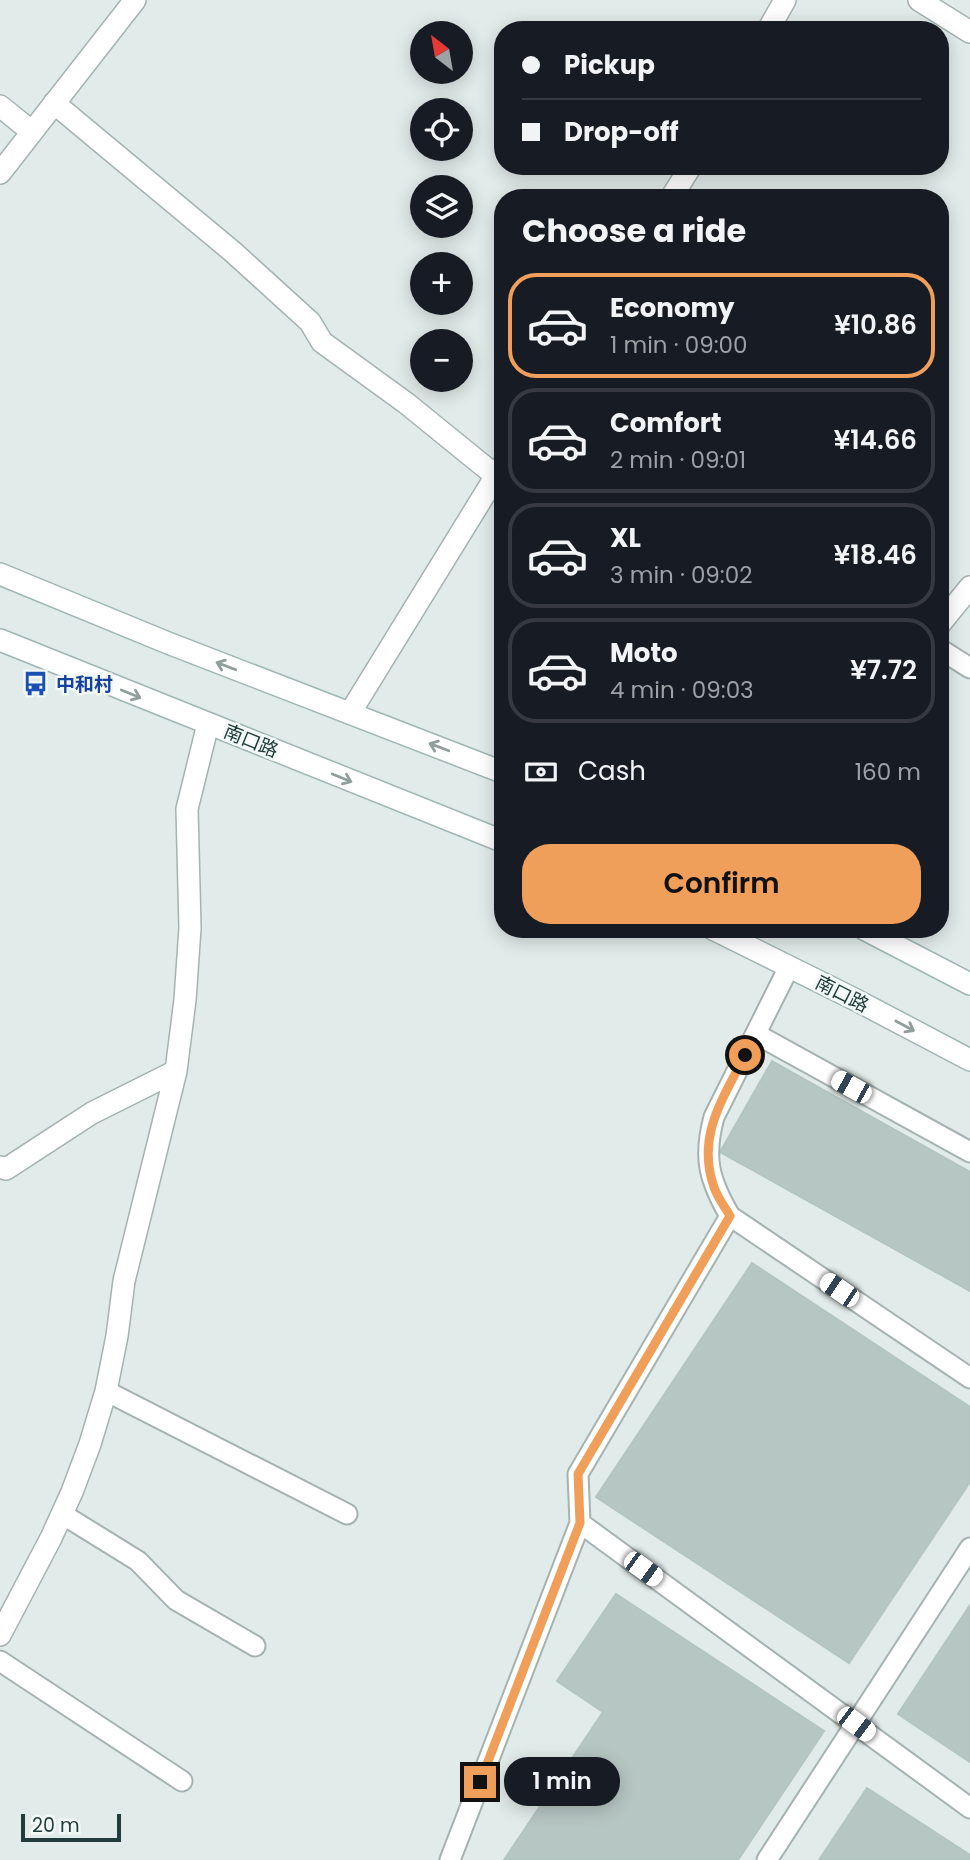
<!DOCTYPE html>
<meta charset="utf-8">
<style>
:root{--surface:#171b24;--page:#20242c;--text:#f1f3f6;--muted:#9ea1a6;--line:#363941;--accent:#f09f5a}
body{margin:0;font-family:Poppins,"Noto Sans SC",sans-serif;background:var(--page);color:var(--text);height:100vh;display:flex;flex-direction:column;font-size:26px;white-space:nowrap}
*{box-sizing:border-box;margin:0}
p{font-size:23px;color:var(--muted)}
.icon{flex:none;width:38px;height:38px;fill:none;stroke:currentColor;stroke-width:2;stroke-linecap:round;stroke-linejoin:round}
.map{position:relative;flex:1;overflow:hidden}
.sheet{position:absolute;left:494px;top:189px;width:455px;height:749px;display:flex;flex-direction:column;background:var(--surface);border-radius:28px;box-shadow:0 4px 18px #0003}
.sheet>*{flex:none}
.banner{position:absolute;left:494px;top:21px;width:455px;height:154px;border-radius:28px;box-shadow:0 4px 18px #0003;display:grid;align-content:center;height:154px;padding:0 28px;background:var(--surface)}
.needle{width:46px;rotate:329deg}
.fabs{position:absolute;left:410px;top:21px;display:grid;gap:14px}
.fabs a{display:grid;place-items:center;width:63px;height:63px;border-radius:50%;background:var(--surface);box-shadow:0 4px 18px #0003;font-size:35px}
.scale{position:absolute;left:21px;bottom:18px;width:100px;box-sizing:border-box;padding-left:7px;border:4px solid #213c3a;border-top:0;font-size:19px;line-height:24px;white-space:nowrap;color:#213c3a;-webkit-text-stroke:5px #f1f8f6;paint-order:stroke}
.end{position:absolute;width:32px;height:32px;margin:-16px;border:9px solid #f09f5a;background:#111;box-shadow:0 0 0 4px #111}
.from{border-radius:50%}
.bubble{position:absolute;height:49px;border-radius:24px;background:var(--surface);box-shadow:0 4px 18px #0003;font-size:23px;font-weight:600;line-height:49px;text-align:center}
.car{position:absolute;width:21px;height:42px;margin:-21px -10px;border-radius:9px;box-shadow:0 0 5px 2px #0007;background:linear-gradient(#fff 24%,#345 0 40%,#fff 0 76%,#345 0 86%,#fff 0)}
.banner b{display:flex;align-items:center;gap:24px;height:66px;font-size:26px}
.banner b+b{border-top:2px solid var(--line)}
.banner i{width:18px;height:18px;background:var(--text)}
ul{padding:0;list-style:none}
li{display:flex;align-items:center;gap:21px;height:105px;margin:0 14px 10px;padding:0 14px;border:4px solid var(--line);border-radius:28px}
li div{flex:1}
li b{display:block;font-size:26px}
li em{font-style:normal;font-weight:600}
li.on{border-color:var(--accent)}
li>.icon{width:63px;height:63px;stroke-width:1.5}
h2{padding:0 28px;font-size:32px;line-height:84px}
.pay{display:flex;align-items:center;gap:18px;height:77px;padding:0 28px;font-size:26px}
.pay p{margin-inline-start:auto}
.button{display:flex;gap:14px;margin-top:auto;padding:14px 28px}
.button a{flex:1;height:80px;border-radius:28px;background:var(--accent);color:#111;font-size:28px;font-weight:600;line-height:80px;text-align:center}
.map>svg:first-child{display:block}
.building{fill:#b6c6c3;stroke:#b3c5c1;stroke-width:2}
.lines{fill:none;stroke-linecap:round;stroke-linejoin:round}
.lane-casing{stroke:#a4b3b1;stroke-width:23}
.street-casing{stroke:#a4b3b1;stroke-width:24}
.secondary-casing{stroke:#9fb7b4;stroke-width:24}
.lane{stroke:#fff;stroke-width:19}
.street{stroke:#fff;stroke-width:21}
.secondary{stroke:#fff;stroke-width:21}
.oneway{stroke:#909e9c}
.route{stroke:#f09f5a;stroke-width:9}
.labels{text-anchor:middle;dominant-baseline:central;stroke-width:5;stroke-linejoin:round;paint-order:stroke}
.transit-label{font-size:19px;font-weight:bold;fill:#164399;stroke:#f1f8f6;text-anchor:start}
.street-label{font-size:19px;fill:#213c3a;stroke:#f1f8f6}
</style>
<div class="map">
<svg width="970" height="1860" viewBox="0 0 970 1860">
<rect width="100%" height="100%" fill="#e1ebe9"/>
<path class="building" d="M 772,1061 L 970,1172 L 970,1291 L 720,1152 Z
M 752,1263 L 970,1407 L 970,1482 L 849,1663 L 596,1497 Z
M 616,1594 L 824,1731 L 738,1860 L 504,1860 L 603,1712 L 557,1681 Z
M 970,1605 L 970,1762 L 898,1714 Z
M 867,1788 L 970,1855 L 970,1860 L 819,1860 Z"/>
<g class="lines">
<defs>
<path id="lane" d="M 940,649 L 970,668
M 789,967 L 714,1117 C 703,1158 709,1180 730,1216 L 970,1378
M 756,1034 L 970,1152
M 106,1391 L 347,1514
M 62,1514 L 138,1561 L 176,1600 L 255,1646
M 580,1523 L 970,1808
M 0,1661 L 182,1781
M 450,1860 L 580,1523 L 578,1474 L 730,1216
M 767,1860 L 970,1548"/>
<path id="street" d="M 919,0 L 970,32
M 768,30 L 785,0
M 54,103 L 233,252 L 310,322 L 322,342 L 406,403 L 496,476
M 0,106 L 31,131
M 0,173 L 135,0
M 671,198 L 691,166
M 940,624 L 970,587
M 350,713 L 502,466
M 0,1167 L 6,1169 L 92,1113 L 176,1071
M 0,1635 L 51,1538 L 72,1492 L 90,1444 L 106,1391 L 117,1336 L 124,1281 L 176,1071 L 185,1000 L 190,928 L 187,809 L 208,724"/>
<path id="secondary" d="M 0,574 L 168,643 L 502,772
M 0,640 L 502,841
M 713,929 L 856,1000 L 970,1060
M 864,929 L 970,984"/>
</defs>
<use href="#lane" class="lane-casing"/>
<use href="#street" class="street-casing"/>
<use href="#secondary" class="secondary-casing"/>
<use href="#lane" class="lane"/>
<use href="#street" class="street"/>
<use href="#secondary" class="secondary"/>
</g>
<defs><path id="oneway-shaft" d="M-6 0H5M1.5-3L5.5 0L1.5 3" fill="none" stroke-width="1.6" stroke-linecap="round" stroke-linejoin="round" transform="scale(1.75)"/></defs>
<g class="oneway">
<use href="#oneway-shaft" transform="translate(226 666) rotate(-159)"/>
<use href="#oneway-shaft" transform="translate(131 694) rotate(22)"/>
<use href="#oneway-shaft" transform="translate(439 747) rotate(-159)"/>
<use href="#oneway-shaft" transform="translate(342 778) rotate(22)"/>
<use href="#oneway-shaft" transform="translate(905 1026) rotate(28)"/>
</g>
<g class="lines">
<path class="route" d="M 480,1782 L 580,1523 L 578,1474 L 730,1216 C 725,1207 717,1197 714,1187 C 696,1136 723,1099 745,1055"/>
</g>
<defs>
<symbol id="bus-bare" viewBox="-9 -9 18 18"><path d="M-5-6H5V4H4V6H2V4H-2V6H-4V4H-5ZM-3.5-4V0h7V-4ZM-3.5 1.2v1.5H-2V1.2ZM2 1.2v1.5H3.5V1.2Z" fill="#1a4fb4" stroke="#f1f8f6" stroke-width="2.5" paint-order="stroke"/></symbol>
</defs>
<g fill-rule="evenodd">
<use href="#bus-bare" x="18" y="666" width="35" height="35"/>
</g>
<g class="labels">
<g class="transit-label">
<text x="56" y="684">中和村</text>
</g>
<g class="street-label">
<text transform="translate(251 741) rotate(22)">南口路</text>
<text transform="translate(842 994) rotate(27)">南口路</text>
</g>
</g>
</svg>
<div class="fabs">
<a><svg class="needle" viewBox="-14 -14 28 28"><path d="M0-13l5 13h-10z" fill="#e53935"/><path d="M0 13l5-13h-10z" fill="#9ea1a6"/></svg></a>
<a><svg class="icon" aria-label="locate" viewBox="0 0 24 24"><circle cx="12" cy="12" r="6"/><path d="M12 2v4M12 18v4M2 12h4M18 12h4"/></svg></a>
<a><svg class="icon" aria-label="layers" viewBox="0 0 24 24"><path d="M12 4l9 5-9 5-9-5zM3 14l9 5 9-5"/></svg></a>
<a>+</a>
<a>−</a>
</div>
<div class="scale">20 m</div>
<i class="end from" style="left:745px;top:1055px"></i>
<i class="end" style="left:480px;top:1782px"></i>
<div class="bubble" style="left:504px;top:1757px;width:116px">1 min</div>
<i class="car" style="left:851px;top:1087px;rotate:299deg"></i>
<i class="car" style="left:839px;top:1290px;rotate:304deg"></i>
<i class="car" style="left:643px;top:1569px;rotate:126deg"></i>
<i class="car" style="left:856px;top:1724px;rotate:127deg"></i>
<div class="banner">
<b><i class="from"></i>Pickup</b>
<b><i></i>Drop-off</b>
</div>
<section class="sheet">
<h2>Choose a ride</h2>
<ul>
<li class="on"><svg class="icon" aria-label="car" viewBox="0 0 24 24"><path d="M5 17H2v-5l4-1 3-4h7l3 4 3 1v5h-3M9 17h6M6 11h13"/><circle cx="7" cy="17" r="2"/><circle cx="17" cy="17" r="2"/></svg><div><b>Economy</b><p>1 min · 09:00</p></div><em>¥10.86</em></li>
<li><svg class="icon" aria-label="car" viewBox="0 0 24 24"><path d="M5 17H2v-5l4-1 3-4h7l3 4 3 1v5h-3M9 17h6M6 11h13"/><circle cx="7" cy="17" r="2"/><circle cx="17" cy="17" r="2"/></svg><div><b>Comfort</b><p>2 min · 09:01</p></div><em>¥14.66</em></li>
<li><svg class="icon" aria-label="car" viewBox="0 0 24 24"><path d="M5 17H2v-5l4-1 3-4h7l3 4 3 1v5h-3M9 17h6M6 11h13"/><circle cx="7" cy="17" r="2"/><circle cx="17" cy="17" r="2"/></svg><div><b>XL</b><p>3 min · 09:02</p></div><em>¥18.46</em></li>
<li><svg class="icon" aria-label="car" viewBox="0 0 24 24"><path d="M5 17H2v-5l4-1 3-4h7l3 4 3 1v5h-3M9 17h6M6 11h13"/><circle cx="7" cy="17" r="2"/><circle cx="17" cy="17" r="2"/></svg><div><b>Moto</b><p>4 min · 09:03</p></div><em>¥7.72</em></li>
</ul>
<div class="pay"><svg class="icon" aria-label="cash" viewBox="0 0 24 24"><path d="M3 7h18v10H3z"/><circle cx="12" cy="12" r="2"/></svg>Cash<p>160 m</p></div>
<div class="button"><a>Confirm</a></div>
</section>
</div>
